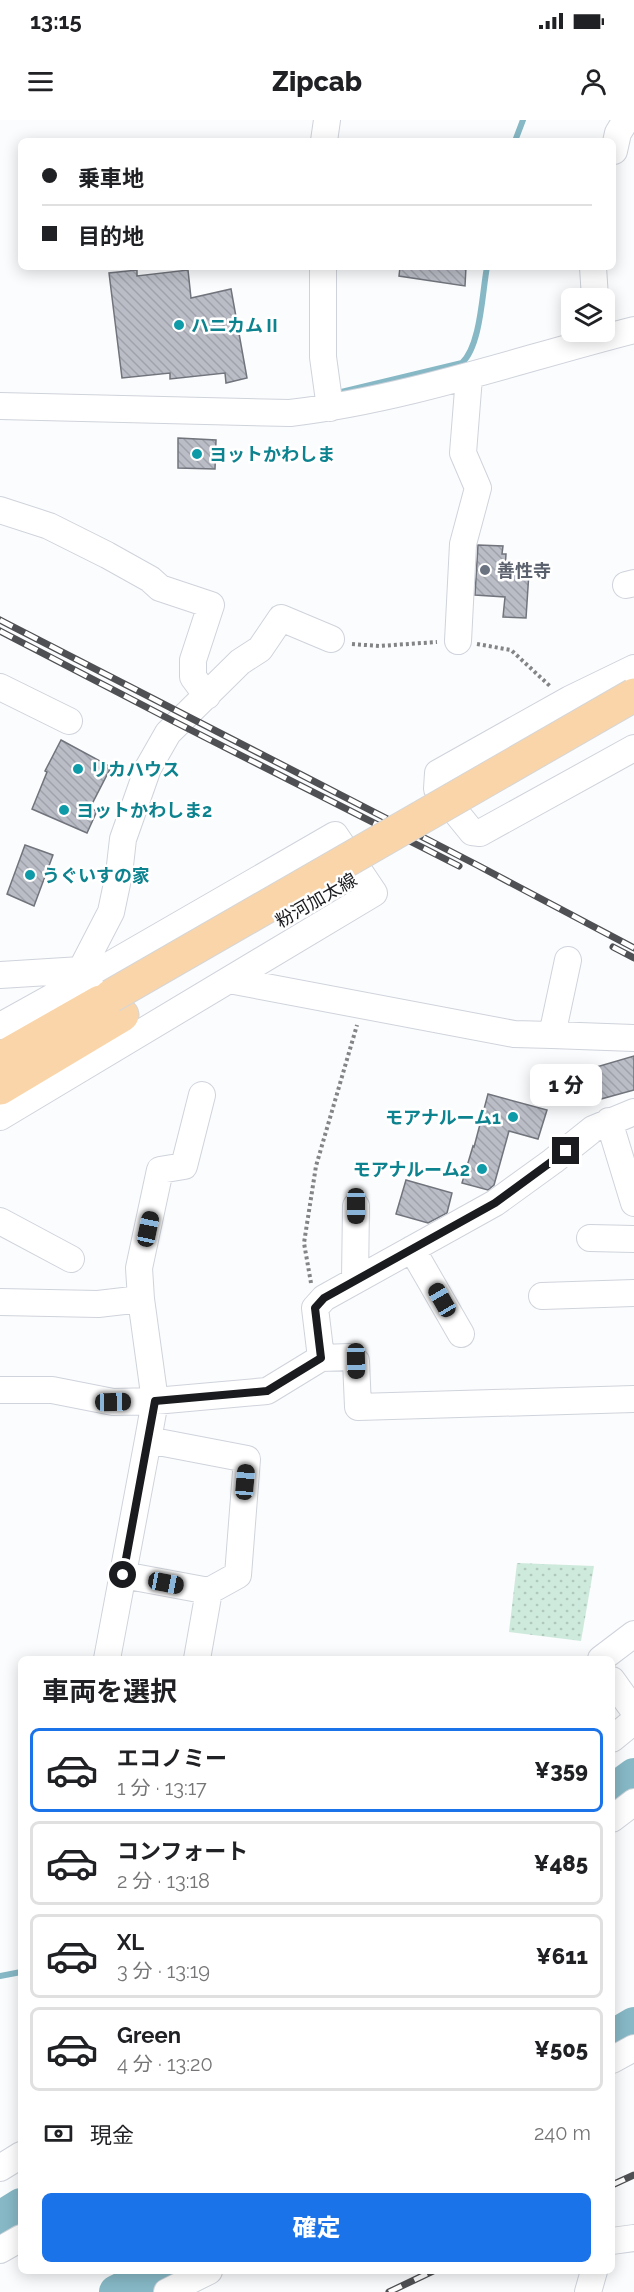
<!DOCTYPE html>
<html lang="ja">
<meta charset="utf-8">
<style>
:root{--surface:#fff;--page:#f2f2f2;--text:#202124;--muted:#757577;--line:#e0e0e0;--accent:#1a73e8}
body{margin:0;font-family:Raleway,"Noto Sans JP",sans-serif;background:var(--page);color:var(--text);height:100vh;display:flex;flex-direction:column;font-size:22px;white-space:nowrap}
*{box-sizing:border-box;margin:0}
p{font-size:20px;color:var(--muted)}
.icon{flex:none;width:33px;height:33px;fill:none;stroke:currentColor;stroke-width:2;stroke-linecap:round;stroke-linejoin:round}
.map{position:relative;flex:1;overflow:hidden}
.panel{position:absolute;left:18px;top:1536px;width:597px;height:618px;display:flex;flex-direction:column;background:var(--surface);border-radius:9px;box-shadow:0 3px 15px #0003}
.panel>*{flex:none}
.hud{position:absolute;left:18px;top:18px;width:598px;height:132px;border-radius:9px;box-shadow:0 3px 15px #0003;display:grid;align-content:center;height:132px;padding:0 24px;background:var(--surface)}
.tools{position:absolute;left:561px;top:168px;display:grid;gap:12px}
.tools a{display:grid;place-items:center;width:54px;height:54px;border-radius:9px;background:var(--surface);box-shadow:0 3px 15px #0003;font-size:30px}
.end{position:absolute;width:27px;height:27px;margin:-14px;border:8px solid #1a1b1e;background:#fff;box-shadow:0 0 0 3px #fff}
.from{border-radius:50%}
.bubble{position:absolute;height:42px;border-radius:9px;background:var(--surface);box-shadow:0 3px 15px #0003;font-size:20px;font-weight:800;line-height:42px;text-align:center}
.car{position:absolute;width:18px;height:36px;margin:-18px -9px;border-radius:8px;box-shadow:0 0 4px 2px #0007;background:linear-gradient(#222 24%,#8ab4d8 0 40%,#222 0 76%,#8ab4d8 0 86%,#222 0)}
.hud b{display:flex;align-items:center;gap:21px;height:57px;font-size:22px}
.hud b+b{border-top:2px solid var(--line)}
.hud i{width:15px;height:15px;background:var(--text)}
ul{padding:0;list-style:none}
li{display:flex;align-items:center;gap:18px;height:84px;margin:0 12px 9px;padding:0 12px;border:3px solid var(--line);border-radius:9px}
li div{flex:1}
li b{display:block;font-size:22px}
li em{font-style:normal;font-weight:800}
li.active{border-color:var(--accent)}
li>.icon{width:54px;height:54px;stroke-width:1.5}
h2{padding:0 24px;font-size:27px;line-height:72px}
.pay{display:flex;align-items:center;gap:15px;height:66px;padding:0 24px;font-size:22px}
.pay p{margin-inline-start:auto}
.button{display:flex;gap:12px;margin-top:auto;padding:12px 24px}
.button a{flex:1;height:69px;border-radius:9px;background:var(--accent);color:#fff;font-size:24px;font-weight:800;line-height:69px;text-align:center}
.status{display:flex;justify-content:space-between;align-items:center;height:42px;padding:0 30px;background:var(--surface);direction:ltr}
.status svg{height:16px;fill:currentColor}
header{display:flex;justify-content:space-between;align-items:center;height:78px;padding:0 24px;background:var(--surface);font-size:27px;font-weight:800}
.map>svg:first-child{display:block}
.park{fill:url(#park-dots)}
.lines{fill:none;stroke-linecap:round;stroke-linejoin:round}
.stream{stroke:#86b8c5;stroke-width:6}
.river{stroke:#86b8c5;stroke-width:34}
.building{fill:url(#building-back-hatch);stroke:#71747c;stroke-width:1.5}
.minor-casing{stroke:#cfd3db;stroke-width:28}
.major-casing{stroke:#d6d6d6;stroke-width:35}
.path{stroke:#838486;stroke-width:4;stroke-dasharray:3 3;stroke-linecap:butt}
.minor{stroke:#fff;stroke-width:26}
.major{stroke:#fad5aa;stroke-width:33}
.rail-casing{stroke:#4f5053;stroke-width:7}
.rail{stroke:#fff;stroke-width:4.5;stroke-dasharray:14;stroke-linecap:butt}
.major-bridge-casing{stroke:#d6d6d6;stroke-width:35;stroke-linecap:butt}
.major-bridge{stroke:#fad5aa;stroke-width:33}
.route{stroke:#1a1b1e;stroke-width:8}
.culture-dot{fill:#0f9aa8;stroke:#fff;stroke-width:2}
.worship-dot{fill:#6b7280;stroke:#fff;stroke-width:2}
.labels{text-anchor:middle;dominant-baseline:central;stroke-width:5;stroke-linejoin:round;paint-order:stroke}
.culture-label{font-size:18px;font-weight:bold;fill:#0d838f;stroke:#fff;text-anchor:start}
.worship-label{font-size:18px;font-weight:bold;fill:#5b616d;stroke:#fff;text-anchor:start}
.street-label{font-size:18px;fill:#1a1b1e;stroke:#fff}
</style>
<div class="status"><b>13:15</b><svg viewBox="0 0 49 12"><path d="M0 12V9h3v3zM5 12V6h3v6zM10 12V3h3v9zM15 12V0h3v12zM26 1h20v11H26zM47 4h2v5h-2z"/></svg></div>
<header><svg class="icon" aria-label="menu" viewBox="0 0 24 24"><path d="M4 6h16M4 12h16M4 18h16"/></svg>Zipcab<svg class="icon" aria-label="person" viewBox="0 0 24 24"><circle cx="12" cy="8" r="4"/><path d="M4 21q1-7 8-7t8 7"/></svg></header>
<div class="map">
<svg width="634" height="2172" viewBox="0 0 634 2172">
<defs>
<pattern id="park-dots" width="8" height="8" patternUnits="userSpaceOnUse" patternTransform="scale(1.5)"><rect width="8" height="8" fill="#ceeadc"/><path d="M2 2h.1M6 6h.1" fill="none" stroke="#b0c8bc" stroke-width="1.8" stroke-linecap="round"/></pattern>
<pattern id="building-back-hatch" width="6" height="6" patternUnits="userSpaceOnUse" patternTransform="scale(1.5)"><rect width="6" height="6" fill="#babdc6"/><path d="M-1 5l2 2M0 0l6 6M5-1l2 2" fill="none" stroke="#9fa2aa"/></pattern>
</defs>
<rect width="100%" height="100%" fill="#fbfcfd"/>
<path class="park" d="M 517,1443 L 594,1446 L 581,1521 L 509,1512 Z"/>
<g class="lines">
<path class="stream" d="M 515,21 L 523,0
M 333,274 L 462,243 C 481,225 482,173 487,147
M 0,1856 L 21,1852"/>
<path class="river" d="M 612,1671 L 634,1655
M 612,1917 L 634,1904
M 0,2098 L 21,2085
M 116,2172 L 158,2151"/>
</g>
<path class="building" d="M 400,147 L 466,147 L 465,166 L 399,156 Z
M 137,150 L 137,156 L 188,150 L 191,178 L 231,169 L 247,258 L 226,263 L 225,253 L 170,259 L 170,253 L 122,258 L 109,153 Z
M 178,318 L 216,320 L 215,349 L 178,348 Z
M 478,425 L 503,426 L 502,434 L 506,434 L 505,450 L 529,452 L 526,498 L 503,497 L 505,477 L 475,475 Z
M 61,620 L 111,647 L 90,688 L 97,691 L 87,713 L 32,689 L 47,652 L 45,651 Z
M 25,725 L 53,735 L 34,786 L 7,774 Z
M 634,936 L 634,970 L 601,979 L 593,948 Z
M 488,974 L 547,990 L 538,1019 L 509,1011 L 494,1065 L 488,1070 L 462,1063 L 473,1026 L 474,1027 Z
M 406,1060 L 452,1073 L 447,1093 L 428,1103 L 396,1094 Z"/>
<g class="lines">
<defs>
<path id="minor" d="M 324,21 L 327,0
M 614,31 L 618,13 L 626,0
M 323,147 L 323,237 L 330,288
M 593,147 L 595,178
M 0,286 L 290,293 C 408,279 520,239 634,210
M 0,390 L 49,406 L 107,435 L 150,459 L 160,468 L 211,485 L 193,540 L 193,557 L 207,576
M 626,465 L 634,463
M 458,521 L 463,424 L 478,368 L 463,333 L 469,257
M 634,548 L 570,579 L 438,653 L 437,669 L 472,712 L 480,713 L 634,628
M 0,567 L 69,601
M 81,850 L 111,792 L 119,754 L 123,719 L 148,648 L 168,613 L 240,542 L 260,529 L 281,498 L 331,519
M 0,855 L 81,850 L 94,854
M 229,860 L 514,914 L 552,915 L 568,840
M 0,906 L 94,854 L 335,715 L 374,773 L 0,997
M 552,915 L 634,918
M 609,1001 L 634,1083
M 0,1101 L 71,1139
M 590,1118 L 634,1119
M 412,1129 L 461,1214
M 355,1160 L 356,1086
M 542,1176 L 634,1173
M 141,1179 L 155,1281 L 148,1320 L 247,1339 L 238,1455 L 209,1471
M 0,1182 L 98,1184 L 141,1179 L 139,1148 L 160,1050 L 184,1046 L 202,975
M 321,1238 L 350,1237 L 356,1241 L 358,1287 L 634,1279
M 0,1270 L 52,1270 L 113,1282 L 155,1281 L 267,1271 L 321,1238 L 315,1188 L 324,1178 L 495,1083 L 553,1041 L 593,1009 L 634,992
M 123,1455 L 209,1471 L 197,1539
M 107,1539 L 148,1320
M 601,1539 L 634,1514
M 612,1560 L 634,1591
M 612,1619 L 634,1601
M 612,1699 L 634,1682
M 612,1940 L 634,1928
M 0,2048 L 21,2035
M 612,2121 L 634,2118
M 0,2130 L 21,2118
M 167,2172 L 209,2151
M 588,2172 L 594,2151"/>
<path id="major" d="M 0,939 L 100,882
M 0,968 L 122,895"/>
</defs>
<use href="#minor" class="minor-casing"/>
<use href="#major" class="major-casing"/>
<path class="path" d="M 352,524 L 379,526 L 437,522
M 477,524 L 511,530 L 551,567
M 311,1163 L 304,1123 L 316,1046 L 357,905"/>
<use href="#minor" class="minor"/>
<use href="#major" class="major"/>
<defs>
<path id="rail" d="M 0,500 L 477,745 L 634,828
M 0,511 L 177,603 L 459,746
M 613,827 L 634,838
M 612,2065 L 634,2055
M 389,2172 L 433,2151"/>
</defs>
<use href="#rail" class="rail-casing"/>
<use href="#rail" class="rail"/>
<defs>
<path id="major-bridge" d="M 111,876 L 634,575"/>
</defs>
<use href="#major-bridge" class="major-bridge-casing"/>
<use href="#major-bridge" class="major-bridge"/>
</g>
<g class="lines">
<path class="route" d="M 123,1455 L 155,1281 L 267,1271 L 321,1238 L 315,1188 L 324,1178 L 495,1083 L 566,1031"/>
</g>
<g class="culture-dot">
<circle cx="179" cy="205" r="6"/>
<circle cx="197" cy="334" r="6"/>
<circle cx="78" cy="649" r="6"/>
<circle cx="64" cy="690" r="6"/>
<circle cx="30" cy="755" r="6"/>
<circle cx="513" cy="997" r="6"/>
<circle cx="482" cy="1049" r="6"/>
</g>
<circle class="worship-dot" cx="485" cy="450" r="6"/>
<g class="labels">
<g class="culture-label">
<text x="191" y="205">ハニカムⅡ</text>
<text x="209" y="334">ヨットかわしま</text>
<text x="90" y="649">リカハウス</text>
<text x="76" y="690">ヨットかわしま2</text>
<text x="42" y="755">うぐいすの家</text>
<text x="501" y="997" text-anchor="end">モアナルーム1</text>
<text x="470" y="1049" text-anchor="end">モアナルーム2</text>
</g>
<g class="worship-label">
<text x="497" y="450">善性寺</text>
</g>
<g class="street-label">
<text transform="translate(316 780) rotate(-30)">粉河加太線</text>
</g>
</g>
</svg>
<div class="tools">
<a><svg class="icon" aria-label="layers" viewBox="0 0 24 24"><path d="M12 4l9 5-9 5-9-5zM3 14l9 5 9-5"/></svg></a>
</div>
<i class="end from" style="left:123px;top:1455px"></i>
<i class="end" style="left:566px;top:1031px"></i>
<div class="bubble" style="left:530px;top:944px;width:72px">1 分</div>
<i class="car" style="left:356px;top:1086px;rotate:180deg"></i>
<i class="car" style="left:148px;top:1109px;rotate:12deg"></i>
<i class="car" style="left:442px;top:1180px;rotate:330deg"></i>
<i class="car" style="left:356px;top:1241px;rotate:179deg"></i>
<i class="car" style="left:113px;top:1282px;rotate:89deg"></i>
<i class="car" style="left:245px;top:1362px;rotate:5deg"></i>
<i class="car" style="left:166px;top:1463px;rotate:101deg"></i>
<div class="hud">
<b><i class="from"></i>乗車地</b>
<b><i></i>目的地</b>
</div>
<section class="panel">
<h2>車両を選択</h2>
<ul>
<li class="active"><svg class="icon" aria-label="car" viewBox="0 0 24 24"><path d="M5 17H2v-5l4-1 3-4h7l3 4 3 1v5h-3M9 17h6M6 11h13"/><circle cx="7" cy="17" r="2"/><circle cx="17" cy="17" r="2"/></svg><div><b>エコノミー</b><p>1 分 · 13:17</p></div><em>¥359</em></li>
<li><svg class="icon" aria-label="car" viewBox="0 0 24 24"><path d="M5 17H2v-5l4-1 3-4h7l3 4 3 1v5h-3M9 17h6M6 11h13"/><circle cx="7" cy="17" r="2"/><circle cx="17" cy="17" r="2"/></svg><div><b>コンフォート</b><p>2 分 · 13:18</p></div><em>¥485</em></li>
<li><svg class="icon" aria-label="car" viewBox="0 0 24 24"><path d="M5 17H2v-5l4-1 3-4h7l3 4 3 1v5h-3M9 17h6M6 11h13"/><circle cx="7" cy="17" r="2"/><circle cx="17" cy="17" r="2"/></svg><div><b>XL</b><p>3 分 · 13:19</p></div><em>¥611</em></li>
<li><svg class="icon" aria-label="car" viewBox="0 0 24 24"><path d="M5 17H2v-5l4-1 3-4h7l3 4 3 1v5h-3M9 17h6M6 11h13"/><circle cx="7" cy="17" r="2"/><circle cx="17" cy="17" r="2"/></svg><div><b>Green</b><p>4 分 · 13:20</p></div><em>¥505</em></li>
</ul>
<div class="pay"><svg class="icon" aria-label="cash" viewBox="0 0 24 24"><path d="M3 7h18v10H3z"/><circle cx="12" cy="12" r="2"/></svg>現金<p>240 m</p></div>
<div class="button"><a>確定</a></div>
</section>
</div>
